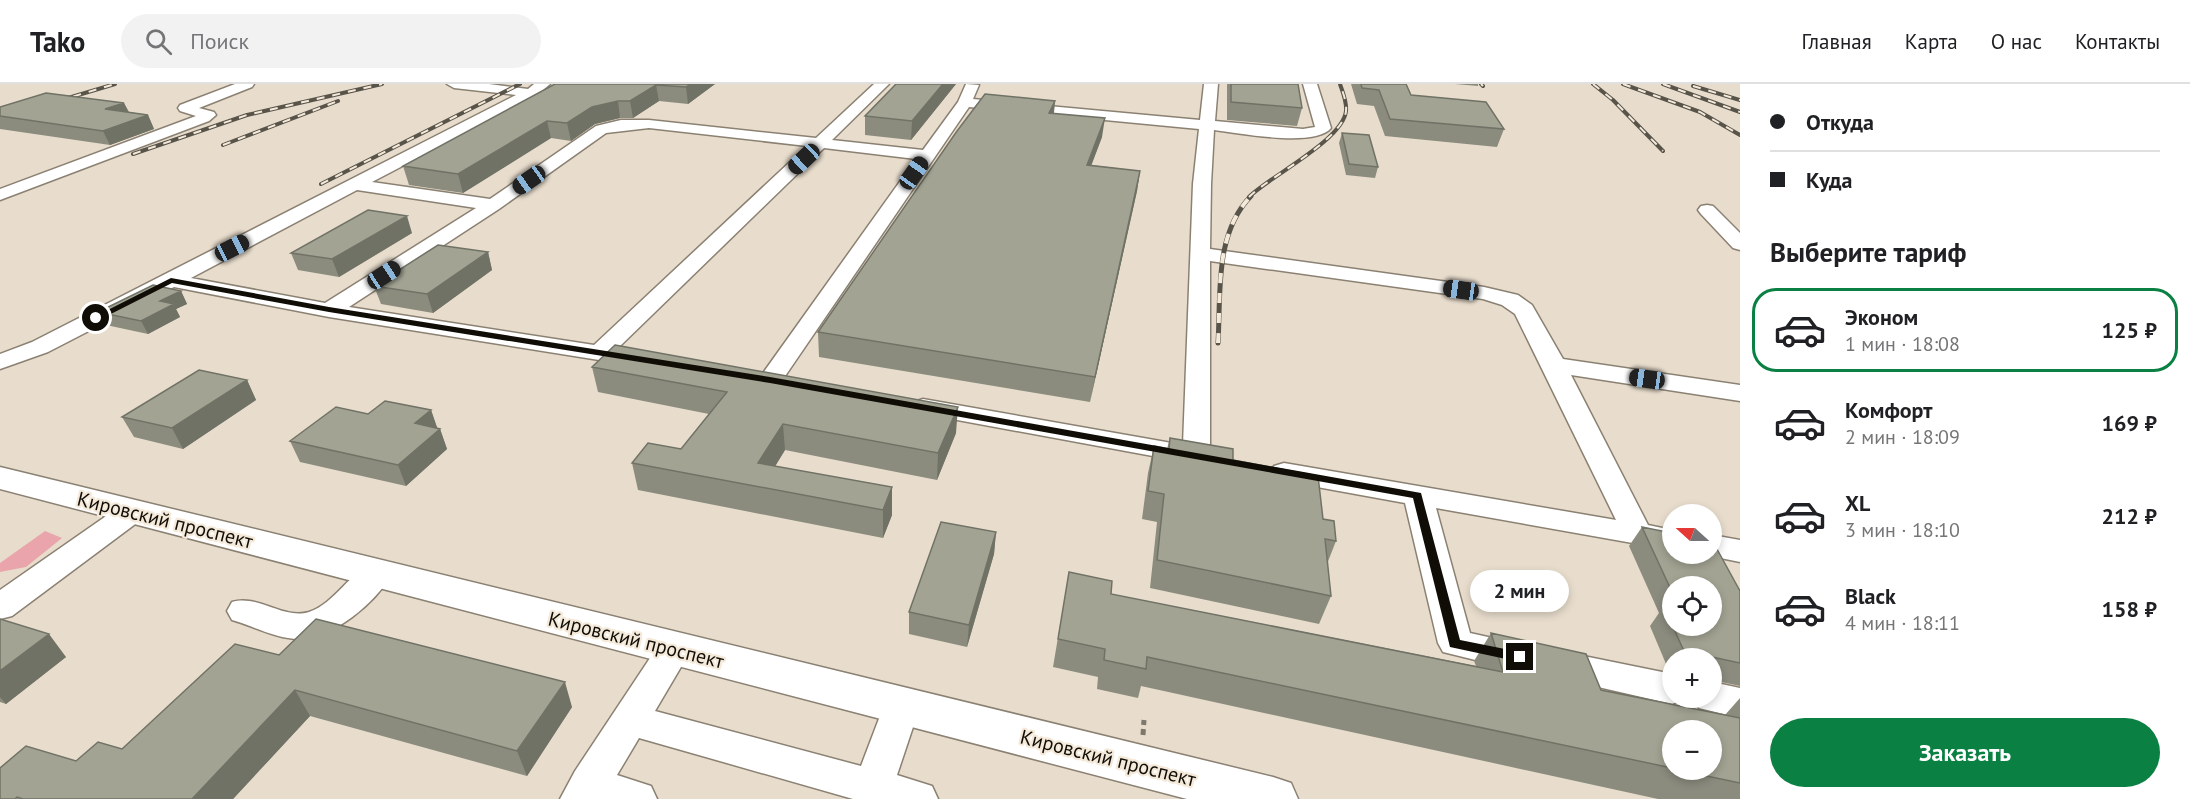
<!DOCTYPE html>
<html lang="ru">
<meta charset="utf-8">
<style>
:root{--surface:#fff;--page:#f2f2f2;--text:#202124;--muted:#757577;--line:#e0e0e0;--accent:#0b8043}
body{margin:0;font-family:"PT Sans",sans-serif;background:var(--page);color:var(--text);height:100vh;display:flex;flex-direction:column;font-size:22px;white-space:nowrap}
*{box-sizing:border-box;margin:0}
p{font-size:20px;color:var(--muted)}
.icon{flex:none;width:33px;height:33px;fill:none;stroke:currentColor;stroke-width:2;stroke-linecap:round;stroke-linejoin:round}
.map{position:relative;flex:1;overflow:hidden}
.details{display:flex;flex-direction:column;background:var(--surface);width:450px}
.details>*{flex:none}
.hud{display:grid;align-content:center;height:132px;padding:0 30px;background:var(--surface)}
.needle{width:39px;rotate:291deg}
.buttons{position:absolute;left:1662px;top:420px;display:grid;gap:12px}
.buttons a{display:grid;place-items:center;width:60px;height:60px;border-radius:50%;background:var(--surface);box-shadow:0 3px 9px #0003;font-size:30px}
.end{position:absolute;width:27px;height:27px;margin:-14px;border:8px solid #100d07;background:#fff;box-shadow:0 0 0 3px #fff}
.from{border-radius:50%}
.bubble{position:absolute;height:42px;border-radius:21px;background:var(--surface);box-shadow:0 3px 9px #0003;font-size:20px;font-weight:700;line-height:42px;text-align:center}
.car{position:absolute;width:18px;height:36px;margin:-18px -9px;border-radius:8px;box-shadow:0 0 4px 2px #0007;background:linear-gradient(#222 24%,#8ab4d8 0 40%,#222 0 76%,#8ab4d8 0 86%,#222 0)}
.hud b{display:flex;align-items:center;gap:21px;height:57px;font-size:22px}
.hud b+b{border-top:2px solid var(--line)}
.hud i{width:15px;height:15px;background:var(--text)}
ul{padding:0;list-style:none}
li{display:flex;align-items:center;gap:18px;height:84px;margin:0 12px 9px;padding:0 18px;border:3px solid transparent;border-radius:24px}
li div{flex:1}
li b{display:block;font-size:22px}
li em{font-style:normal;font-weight:700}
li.active{border-color:var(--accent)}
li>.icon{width:54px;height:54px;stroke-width:1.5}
h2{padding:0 30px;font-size:27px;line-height:72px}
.cta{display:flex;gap:12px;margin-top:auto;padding:12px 30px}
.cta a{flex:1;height:69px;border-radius:36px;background:var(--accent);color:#fff;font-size:24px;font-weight:700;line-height:69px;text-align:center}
header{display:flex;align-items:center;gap:36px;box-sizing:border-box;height:84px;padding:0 30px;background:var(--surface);border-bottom:2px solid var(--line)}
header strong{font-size:28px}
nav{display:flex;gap:33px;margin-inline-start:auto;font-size:21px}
.search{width:420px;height:54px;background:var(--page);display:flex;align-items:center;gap:15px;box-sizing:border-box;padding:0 21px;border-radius:33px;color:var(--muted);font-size:22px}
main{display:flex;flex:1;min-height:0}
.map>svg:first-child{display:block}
.green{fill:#e9a5ab}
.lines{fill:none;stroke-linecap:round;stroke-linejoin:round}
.minor-casing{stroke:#8b8172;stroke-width:3}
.major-casing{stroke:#8b8172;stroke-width:3}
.path{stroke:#7e776c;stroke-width:5;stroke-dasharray:6 4;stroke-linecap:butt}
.minor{fill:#fff;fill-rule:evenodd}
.major{fill:#fff;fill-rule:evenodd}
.rail-far1-casing{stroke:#59544a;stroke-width:4}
.rail-casing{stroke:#59544a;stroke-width:5}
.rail-far1{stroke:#f5eada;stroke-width:2;stroke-dasharray:8;stroke-linecap:butt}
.rail{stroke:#f5eada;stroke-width:4;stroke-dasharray:10;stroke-linecap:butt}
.wall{fill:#8b8c7e;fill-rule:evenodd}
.shaded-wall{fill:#717266}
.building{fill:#a2a392;stroke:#717266;stroke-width:1.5}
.route{fill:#100d07}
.labels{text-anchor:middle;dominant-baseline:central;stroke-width:4.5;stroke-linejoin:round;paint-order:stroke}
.near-street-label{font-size:20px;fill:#100d07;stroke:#f5eada}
</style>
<header>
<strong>Tako</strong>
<div class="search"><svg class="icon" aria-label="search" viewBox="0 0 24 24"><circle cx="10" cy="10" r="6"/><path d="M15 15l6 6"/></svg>Поиск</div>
<nav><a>Главная</a><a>Карта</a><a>О нас</a><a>Контакты</a></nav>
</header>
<main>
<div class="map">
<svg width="1740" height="715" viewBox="0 0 1740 715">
<rect width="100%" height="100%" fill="#e8ddcd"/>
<path class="green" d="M 45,447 L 62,454 L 26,483 L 0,488 L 0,479 Z"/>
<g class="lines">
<defs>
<path id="minor" d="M 235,0 L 254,0 L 252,3 L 199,24 L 214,28 L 216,31 L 209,37 L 0,116 L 0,105 L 196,32 L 180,27 L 178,24 L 180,21 Z
M 447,0 L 489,0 L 528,5 L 534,0 L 550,0 L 536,12 L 372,98 L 490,115 L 596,42 L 621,36 L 649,36 L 816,54 L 874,0 L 889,0 L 832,56 L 923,66 L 958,18 L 966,0 L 979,1 L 973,15 L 1200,36 L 1204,0 L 1218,0 L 1215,37 L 1303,45 L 1315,43 L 1303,0 L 1317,0 L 1331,44 C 1315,64 1239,49 1214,46 L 1211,100 L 1210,165 L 1484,203 L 1518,211 L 1532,221 L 1563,275 L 1740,301 L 1740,317 L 1571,291 L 1648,441 L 1672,446 L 1672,466 L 1436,424 L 1470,549 L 1528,562 L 1534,572 L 1528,582 L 1516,586 L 1443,568 L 1438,559 L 1405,419 L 1284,397 L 1274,394 L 1270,388 L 1274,382 L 1284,379 L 1616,436 L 1515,230 L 1502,221 L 1483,215 L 1210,177 L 1210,372 L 1206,378 L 1196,380 L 914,328 L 910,323 L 914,318 L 923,315 L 1183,361 L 1193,100 L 1199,45 L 969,23 L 779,301 L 770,303 L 761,301 L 758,296 L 916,75 L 824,64 L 617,265 L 651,271 L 655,276 L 651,281 L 643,283 L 329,233 L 174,203 L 48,268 L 0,285 L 0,270 L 32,258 L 516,11 L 454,4 ZM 649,44 L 807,62 L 594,261 L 349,223 L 499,125 L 606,49 ZM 357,106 L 476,124 L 325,219 L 191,194 Z
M 1707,121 L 1713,122 L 1740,149 L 1740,166 L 1733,164 L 1701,130 L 1698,126 L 1701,122 Z
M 132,418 L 142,421 L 147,428 L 142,435 L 12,532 L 0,535 L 0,506 L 122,421 Z
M 1712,451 L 1740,456 L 1740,478 L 1701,470 L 1712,470 Z
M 376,479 L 387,482 L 392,490 C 375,519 334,554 299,555 C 277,555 253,542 232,536 L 227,527 L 232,518 C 258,510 283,536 309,528 C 336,519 349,487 376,479 Z
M 674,552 L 686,556 L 691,566 L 655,627 L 861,682 L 888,611 L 901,607 L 914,611 L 920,622 L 897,691 L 932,702 L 938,715 L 853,715 L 639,654 L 617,691 L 651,702 L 657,715 L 560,715 L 575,687 L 662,556 Z
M 1559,567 L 1672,590 L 1672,614 L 1686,614 L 1672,620 L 1546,591 L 1541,581 L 1546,571 Z
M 1712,598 L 1740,604 L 1740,634 L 1699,624 L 1694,614 L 1712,614 Z"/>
<path id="major" d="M 0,383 L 1273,693 L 1291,699 L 1298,715 L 1187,715 L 0,405 Z"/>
</defs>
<use href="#minor" class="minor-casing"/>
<use href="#major" class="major-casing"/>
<path class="path" d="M 1143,651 L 1144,636"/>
<use href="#minor" class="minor"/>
<use href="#major" class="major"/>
<defs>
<path id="rail-far1" d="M 1481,0 L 1483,2
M 1593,0 L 1613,16 L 1663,67
M 1623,0 L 1700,28 L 1740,51
M 1663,0 L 1740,28
M 1693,2 L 1740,16
M 58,17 L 115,0
M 223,61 L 338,17
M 133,70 L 247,31 L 382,0
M 321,100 L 520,0
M 1249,113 C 1270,92 1343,56 1346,27 C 1347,18 1343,9 1340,0"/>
<path id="rail" d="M 1218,259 C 1221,210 1214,150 1251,112"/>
</defs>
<use href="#rail-far1" class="rail-far1-casing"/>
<use href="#rail" class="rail-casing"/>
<use href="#rail-far1" class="rail-far1"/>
<use href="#rail" class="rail"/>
</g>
<path class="wall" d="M 555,0 L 715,0 L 688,20 L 659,17 L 633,34 L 620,34 L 595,40 L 571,57 L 551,54 L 463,109 L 409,101 L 403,82 Z
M 896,0 L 956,0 L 911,56 L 865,51 L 865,32 Z
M 1227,0 L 1298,0 L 1302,24 L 1297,42 L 1227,36 Z
M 1351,0 L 1406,0 L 1411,11 L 1504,45 L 1497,63 L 1385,52 L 1374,22 L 1357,20 Z
M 1455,0 L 1478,0 L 1478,2 Z
M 1055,17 L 1054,29 L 1102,53 L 1091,81 L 1140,87 L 1137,107 L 1090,318 L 819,273 L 818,248 Z
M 124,19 L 129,28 L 148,31 L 154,45 L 110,61 L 0,45 L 0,23 Z
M 1342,49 L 1378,83 L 1375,94 L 1346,91 L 1339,59 Z
M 412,149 L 339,193 L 298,186 L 291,169 Z
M 488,168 L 492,186 L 433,229 L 381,220 L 374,202 Z
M 181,207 L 187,220 L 176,225 L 180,233 L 148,250 L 106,241 L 98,228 Z
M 592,283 L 956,349 L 937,396 L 785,366 L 775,382 L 892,403 L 892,431 L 883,454 L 638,406 L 632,379 L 681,365 L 709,330 L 598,308 Z
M 247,296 L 256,316 L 183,365 L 134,353 L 122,333 Z
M 431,326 L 437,344 L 440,345 L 447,365 L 406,402 L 300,378 L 290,357 L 368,330 Z
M 1170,354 L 1233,376 L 1323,435 L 1336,457 L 1327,480 L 1331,512 L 1319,540 L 1150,504 L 1157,438 L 1142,435 L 1148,389 L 1154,362 L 1167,365 Z
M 1642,443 L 1740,507 L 1740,602 L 1712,596 L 1712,574 L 1672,574 L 1672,588 L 1669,587 L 1650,542 L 1659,529 L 1629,462 ZM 1672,502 L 1712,542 L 1672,542 Z
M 996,448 L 994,470 L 967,563 L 909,550 L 909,528 Z
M 1069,488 L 1111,510 L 1476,582 L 1474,577 L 1491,549 L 1601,606 L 1725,631 L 1740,614 L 1740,715 L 1658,715 L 1141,602 L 1138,614 L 1097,605 L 1098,593 L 1053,583 ZM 1672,646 L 1712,686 L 1672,686 Z
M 0,535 L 66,573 L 6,620 L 0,618 Z
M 279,571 L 572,623 L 527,692 L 310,632 L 233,715 L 0,715 L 76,677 L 122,665 Z"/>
<path class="shaded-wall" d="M 691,0 L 715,0 L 688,20 L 686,3 Z
M 943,0 L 956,0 L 911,56 L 912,37 Z
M 656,1 L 659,17 L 633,34 L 630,17 Z
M 618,17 L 620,34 L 595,40 L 571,57 L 567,39 L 592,23 Z
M 1055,17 L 1053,35 L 1049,29 Z
M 124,19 L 131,33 L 105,25 Z
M 148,31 L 154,45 L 110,61 L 103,47 Z
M 1105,34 L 1102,53 L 1084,101 L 1087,81 Z
M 547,37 L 551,54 L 463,109 L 458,90 Z
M 1140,87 L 1137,107 L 1090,318 L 1095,293 Z
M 407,132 L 412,149 L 339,193 L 332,175 Z
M 488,168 L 492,186 L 433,229 L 427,210 Z
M 181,207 L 187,220 L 176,225 L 180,233 L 148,250 L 141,237 L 160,217 Z
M 247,296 L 256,316 L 183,365 L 172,344 Z
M 958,323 L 956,349 L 937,396 L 938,369 Z
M 431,326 L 438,346 L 440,345 L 447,365 L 406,402 L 398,381 L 415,339 Z
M 783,340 L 785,366 L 762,404 L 758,379 Z
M 892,403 L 892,431 L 883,454 L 883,426 Z
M 996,448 L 994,470 L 967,563 L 969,541 Z
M 49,550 L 66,573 L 6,620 L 0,613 L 0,587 Z
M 565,598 L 572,623 L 527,692 L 517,667 Z
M 295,606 L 310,632 L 233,715 L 192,715 Z"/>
<path class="building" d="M 555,0 L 691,0 L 686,3 L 656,1 L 630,17 L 618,17 L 592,23 L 567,39 L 547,37 L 458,90 L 403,82 Z
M 896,0 L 943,0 L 912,37 L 865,32 Z
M 1231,0 L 1298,0 L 1302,24 L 1231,18 Z
M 1361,0 L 1406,0 L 1411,11 L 1486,18 L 1504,45 L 1390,35 L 1379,6 L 1362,4 Z
M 46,9 L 124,19 L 105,25 L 148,31 L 103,47 L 0,32 L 0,23 Z
M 985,10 L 1055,17 L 1049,29 L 1105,34 L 1087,81 L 1140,87 L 1095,293 L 818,248 L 957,47 Z
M 1342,49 L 1369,51 L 1378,83 L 1349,80 Z
M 368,126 L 407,132 L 332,175 L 291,169 Z
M 438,161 L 488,168 L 427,210 L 374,202 Z
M 153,201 L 181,207 L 160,217 L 174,220 L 141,237 L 98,228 Z
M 615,261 L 958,323 L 938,369 L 783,340 L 758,379 L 892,403 L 883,426 L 632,379 L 648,359 L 681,365 L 727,308 L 592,283 Z
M 199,286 L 247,296 L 172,344 L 122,333 Z
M 385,317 L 431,326 L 415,339 L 440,345 L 398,381 L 290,357 L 336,323 L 368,330 Z
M 1170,354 L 1233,365 L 1233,376 L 1318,392 L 1323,435 L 1334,437 L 1336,457 L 1325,455 L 1331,512 L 1157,476 L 1164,410 L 1148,407 L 1154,362 L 1169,365 Z
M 941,438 L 996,448 L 969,541 L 909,528 Z
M 1642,443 L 1672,449 L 1672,470 L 1712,470 L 1712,456 L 1740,507 L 1740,579 L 1684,567 L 1664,523 L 1672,525 L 1672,542 L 1712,542 L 1712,502 L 1672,502 L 1672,508 Z
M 1069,488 L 1112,497 L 1111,510 L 1503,588 L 1491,549 L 1586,570 L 1601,606 L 1740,634 L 1740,699 L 1678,686 L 1712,686 L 1712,646 L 1672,646 L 1672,684 L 1147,573 L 1146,585 L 1104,576 L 1105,565 L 1058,555 Z
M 0,535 L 49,550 L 0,587 Z
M 316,535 L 565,598 L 517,667 L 295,606 L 192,715 L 23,715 L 17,713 L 15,715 L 0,715 L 0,684 L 26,662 L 76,677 L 98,658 L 122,665 L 235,560 L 279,571 Z"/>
<path class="route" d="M 171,194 L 329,223 L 770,293 L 1421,409 L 1460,556 L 1520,568 L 1526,573 L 1520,578 L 1450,563 L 1413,414 L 770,299 L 329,228 L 172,199 L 99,236 L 92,234 Z"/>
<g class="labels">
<g class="near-street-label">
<text transform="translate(165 436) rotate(14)">Кировский проспект</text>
<text transform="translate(636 556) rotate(14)">Кировский проспект</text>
<text transform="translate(1108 674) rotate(14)">Кировский проспект</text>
</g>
</g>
</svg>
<div class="buttons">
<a><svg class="needle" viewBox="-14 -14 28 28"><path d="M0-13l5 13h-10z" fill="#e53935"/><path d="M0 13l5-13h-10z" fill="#757577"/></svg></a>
<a><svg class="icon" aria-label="locate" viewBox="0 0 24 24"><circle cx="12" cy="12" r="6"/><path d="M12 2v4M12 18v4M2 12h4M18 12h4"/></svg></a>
<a>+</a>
<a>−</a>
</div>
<i class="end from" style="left:96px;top:234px"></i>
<i class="end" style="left:1520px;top:573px"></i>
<div class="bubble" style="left:1470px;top:486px;width:99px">2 мин</div>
<i class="car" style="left:804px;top:75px;rotate:227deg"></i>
<i class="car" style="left:914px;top:89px;rotate:35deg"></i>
<i class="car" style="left:529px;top:96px;rotate:235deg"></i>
<i class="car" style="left:232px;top:164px;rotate:63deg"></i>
<i class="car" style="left:384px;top:191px;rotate:57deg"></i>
<i class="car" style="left:1461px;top:206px;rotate:278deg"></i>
<i class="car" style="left:1647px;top:295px;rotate:278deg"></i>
</div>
<section class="details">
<div class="hud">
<b><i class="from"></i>Откуда</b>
<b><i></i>Куда</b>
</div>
<h2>Выберите тариф</h2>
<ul>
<li class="active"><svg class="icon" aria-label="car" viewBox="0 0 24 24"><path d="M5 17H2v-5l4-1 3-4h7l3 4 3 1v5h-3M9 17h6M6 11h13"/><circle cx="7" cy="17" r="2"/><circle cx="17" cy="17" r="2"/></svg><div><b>Эконом</b><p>1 мин · 18:08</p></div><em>125 ₽</em></li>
<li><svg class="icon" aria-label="car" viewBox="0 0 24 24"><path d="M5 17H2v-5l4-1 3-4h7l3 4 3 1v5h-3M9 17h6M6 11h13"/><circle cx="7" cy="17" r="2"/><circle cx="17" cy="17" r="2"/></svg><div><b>Комфорт</b><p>2 мин · 18:09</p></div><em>169 ₽</em></li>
<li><svg class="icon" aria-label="car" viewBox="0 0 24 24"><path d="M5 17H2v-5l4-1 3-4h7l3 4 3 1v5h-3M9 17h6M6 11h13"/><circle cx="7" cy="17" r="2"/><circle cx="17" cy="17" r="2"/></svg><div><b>XL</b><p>3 мин · 18:10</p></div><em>212 ₽</em></li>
<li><svg class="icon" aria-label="car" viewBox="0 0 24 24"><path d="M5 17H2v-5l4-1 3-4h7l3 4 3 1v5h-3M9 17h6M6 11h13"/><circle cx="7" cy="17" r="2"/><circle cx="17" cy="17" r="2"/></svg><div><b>Black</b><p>4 мин · 18:11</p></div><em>158 ₽</em></li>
</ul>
<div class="cta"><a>Заказать</a></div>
</section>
</main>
